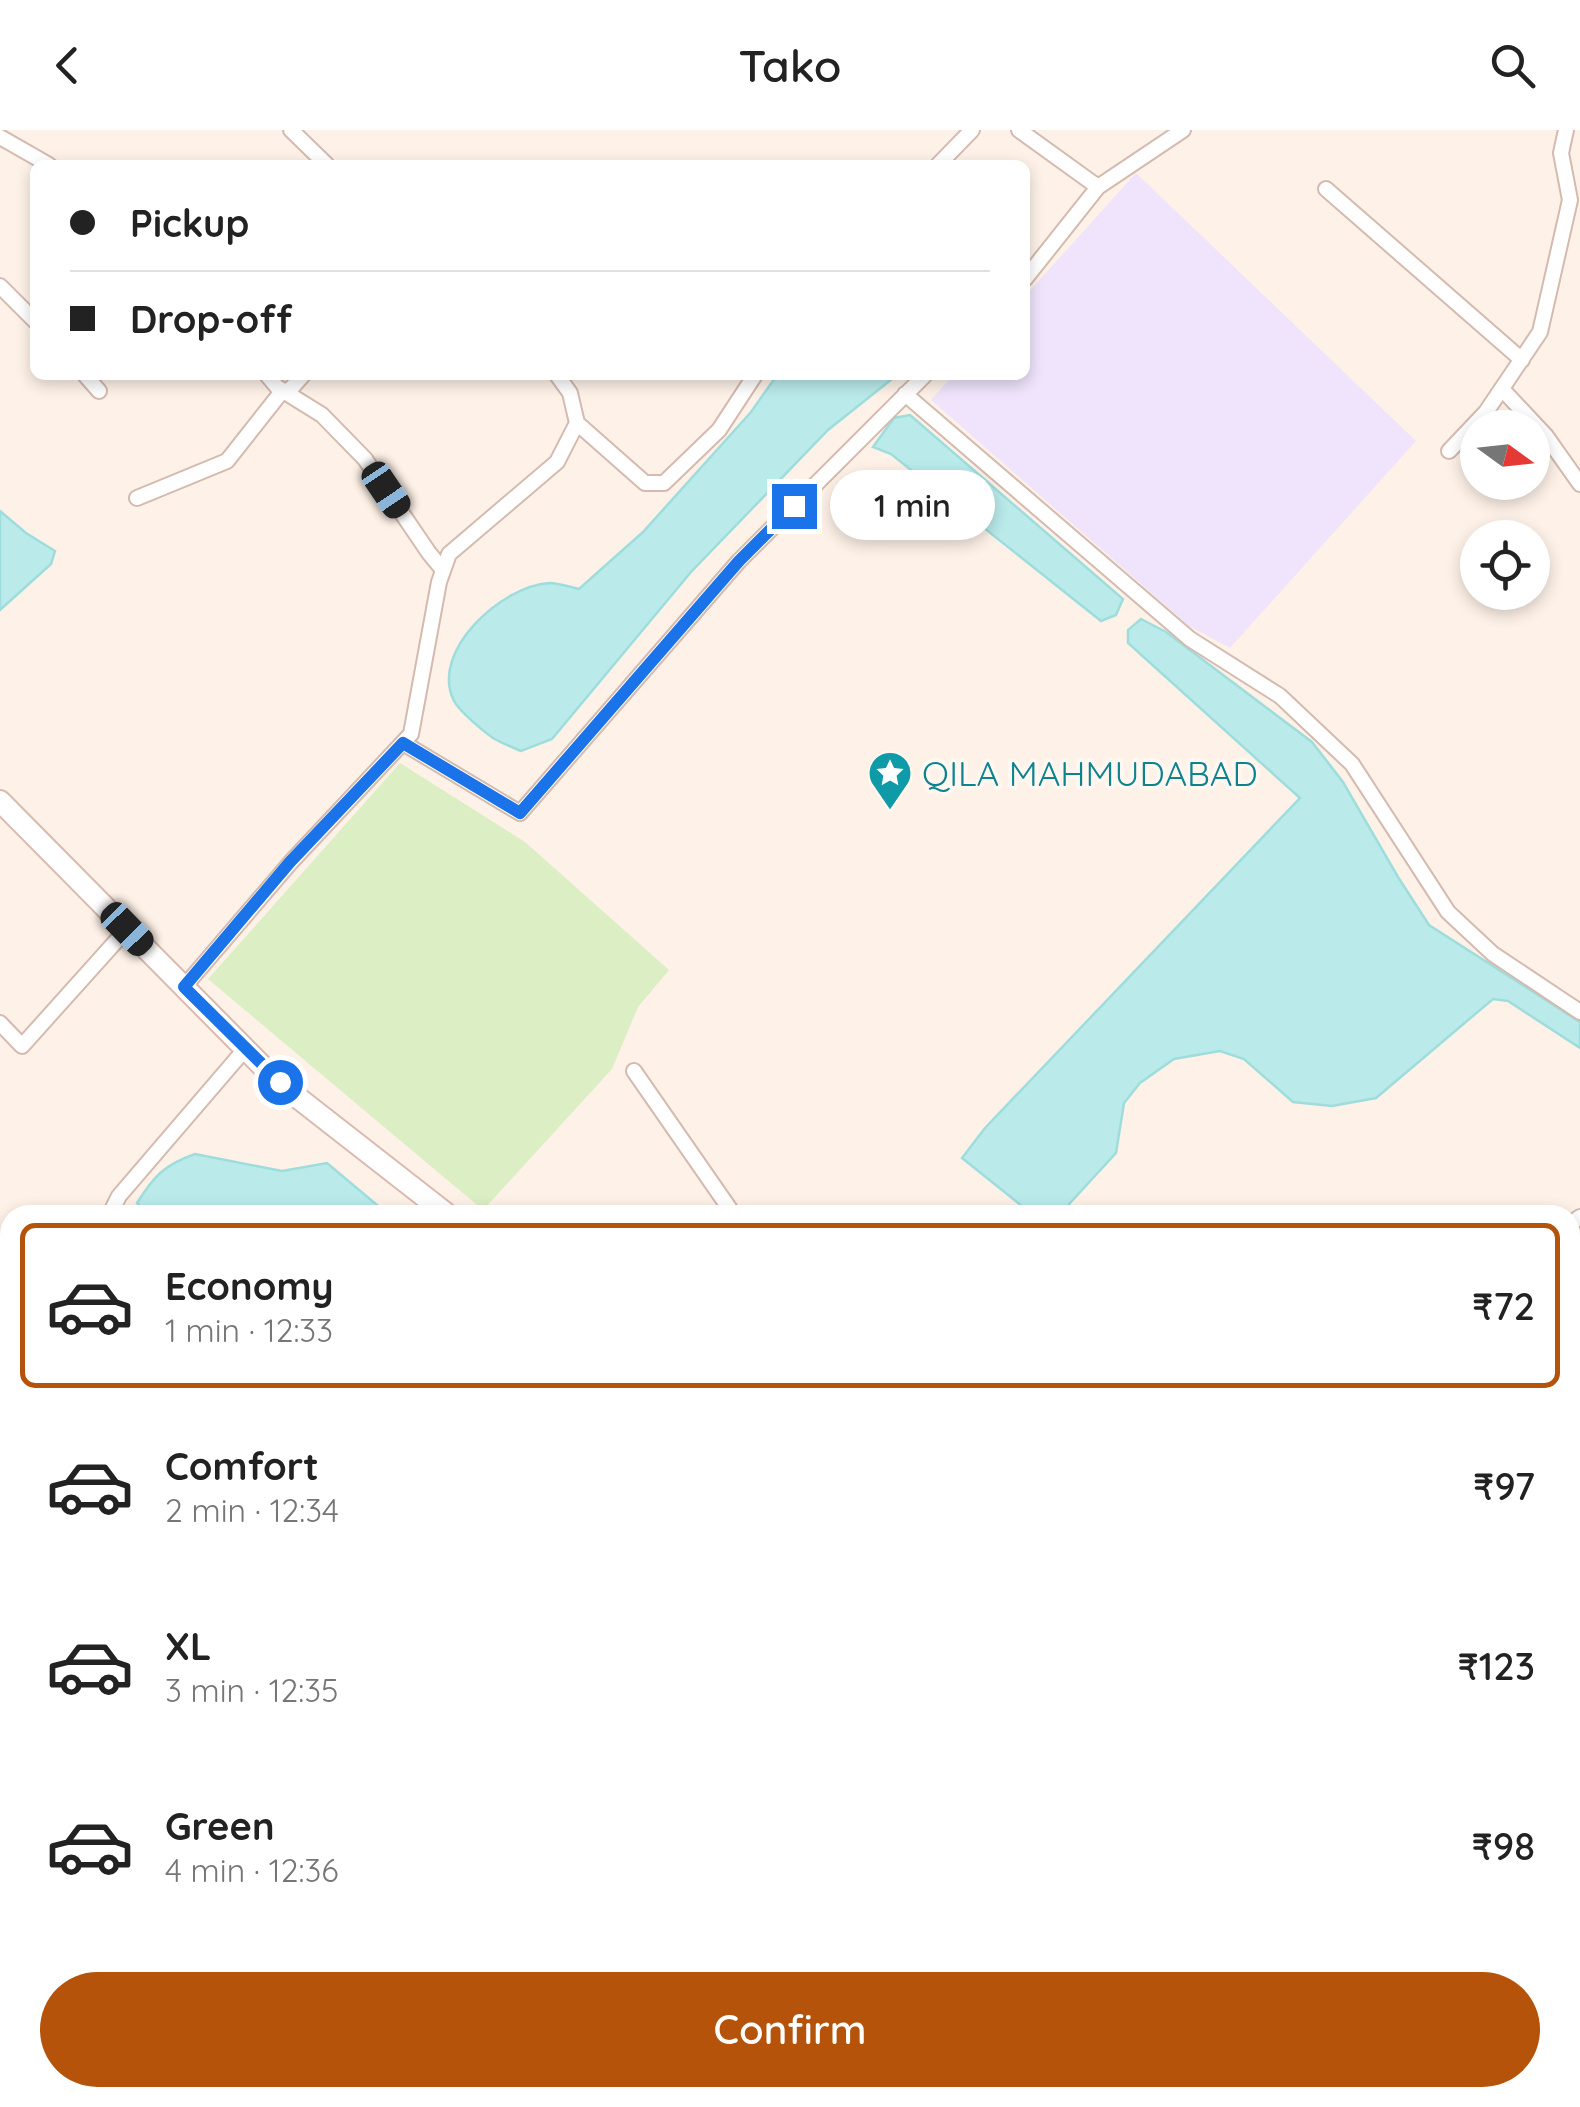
<!DOCTYPE html>
<meta charset="utf-8">
<style>
:root{--surface:#fff;--page:#f2f2f2;--text:#222;--muted:#767676;--line:#e0e0e0;--accent:#b45309}
body{margin:0;font-family:Quicksand,sans-serif;background:var(--page);color:var(--text);height:100vh;display:flex;flex-direction:column;font-size:38px;white-space:nowrap}
*{box-sizing:border-box;margin:0}
p{font-size:32px;color:var(--muted)}
.icon{flex:none;width:55px;height:55px;fill:none;stroke:currentColor;stroke-width:2;stroke-linecap:round;stroke-linejoin:round}
.map{position:relative;flex:1;overflow:hidden}
.side{position:absolute;left:0px;top:1075px;width:1580px;height:902px;display:flex;flex-direction:column;background:var(--surface);border-radius:30px 30px 0 0;box-shadow:0 5px 15px #0003}
.side>*{flex:none}
.banner{position:absolute;left:30px;top:30px;width:1000px;height:220px;border-radius:15px;box-shadow:0 5px 15px #0003;display:grid;align-content:center;height:220px;padding:0 40px;background:var(--surface)}
.needle{width:65px;rotate:105deg}
.tools{position:absolute;left:1460px;top:280px;display:grid;gap:20px}
.tools a{display:grid;place-items:center;width:90px;height:90px;border-radius:50%;background:var(--surface);box-shadow:0 5px 15px #0003;font-size:50px}
.end{position:absolute;width:45px;height:45px;margin:-22px;border:12px solid #1a73e8;background:#fff;box-shadow:0 0 0 5px #fff}
.from{border-radius:50%}
.bubble{position:absolute;height:70px;border-radius:35px;background:var(--surface);box-shadow:0 5px 15px #0003;font-size:32px;font-weight:600;line-height:70px;text-align:center}
.car{position:absolute;width:30px;height:60px;margin:-30px -15px;border-radius:12px;box-shadow:0 0 8px 2px #0007;background:linear-gradient(#222 24%,#8ab4d8 0 40%,#222 0 76%,#8ab4d8 0 86%,#222 0)}
.banner b{display:flex;align-items:center;gap:35px;height:95px;font-size:38px}
.banner b+b{border-top:2px solid var(--line)}
.banner i{width:25px;height:25px;background:var(--text)}
ul{padding:18px 0 0;list-style:none}
li{display:flex;align-items:center;gap:30px;height:165px;margin:0 20px 15px;padding:0 20px;border:5px solid transparent;border-radius:15px}
li div{flex:1}
li b{display:block;font-size:38px}
li em{font-style:normal;font-weight:600}
li.selected{border-color:var(--accent)}
li>.icon{width:90px;height:90px;stroke-width:1.5}
.cta{display:flex;gap:20px;margin-top:auto;padding:20px 40px}
.cta a{flex:1;height:115px;border-radius:60px;background:var(--accent);color:#fff;font-size:40px;font-weight:600;line-height:115px;text-align:center}
header{display:flex;justify-content:space-between;align-items:center;height:130px;padding:0 40px;background:var(--surface);font-size:45px;font-weight:600}
.map>svg:first-child{display:block}
.education{fill:#efe4fb}
.green{fill:#dbeec4}
.water{fill:#baeaea;stroke:#9fdddd;stroke-width:2.5}
.lines{fill:none;stroke-linecap:round;stroke-linejoin:round}
.lane-casing{stroke:#d4baaf;stroke-width:10}
.street-casing{stroke:#d4baaf;stroke-width:18}
.secondary-casing{stroke:#dabaae;stroke-width:24}
.lane{stroke:#fff;stroke-width:6}
.street{stroke:#fff;stroke-width:14}
.secondary{stroke:#fff;stroke-width:20}
.route{stroke:#1a73e8;stroke-width:12}
.labels{text-anchor:middle;dominant-baseline:central;stroke-width:8;stroke-linejoin:round;paint-order:stroke}
.culture-label{font-size:35px;fill:#0d838f;stroke:#fff7f0;text-anchor:start}
</style>
<header><svg class="icon" aria-label="back" viewBox="0 0 24 24"><path d="M15 5l-7 7 7 7"/></svg>Tako<svg class="icon" aria-label="search" viewBox="0 0 24 24"><circle cx="10" cy="10" r="6"/><path d="M15 15l6 6"/></svg></header>
<div class="map">
<svg width="1580" height="1977" viewBox="0 0 1580 1977">
<rect width="100%" height="100%" fill="#fef2e8"/>
<path class="education" d="M 1136,43 L 1416,311 L 1230,518 L 1189,496 L 931,270 L 953,245 L 1025,245 L 1025,166 Z"/>
<path class="green" d="M 400,633 L 525,712 L 669,840 L 638,877 L 612,939 L 483,1080 L 208,849 Z"/>
<path class="water" d="M 777,245 L 897,245 L 828,300 L 691,442 L 552,609 L 521,621 C 512,617 501,613 493,608 C 483,601 459,581 454,571 C 429,521 502,456 549,453 C 558,453 570,457 579,459 L 643,402 L 751,282 Z
M 910,285 L 1123,469 L 1116,485 L 1101,491 L 891,324 L 873,317 L 894,288 Z
M 0,381 L 26,403 L 55,421 L 51,434 L 0,480 Z
M 1141,489 L 1166,502 L 1312,612 L 1343,652 L 1398,747 L 1429,795 L 1580,892 L 1580,918 L 1508,871 L 1493,869 L 1376,968 L 1332,976 L 1293,972 L 1244,929 L 1220,921 L 1174,929 L 1140,953 L 1124,973 L 1116,1023 L 1059,1085 L 1033,1085 L 962,1028 L 985,998 L 1300,668 L 1128,513 L 1128,500 Z
M 195,1024 L 282,1041 L 327,1033 L 389,1085 L 149,1085 L 137,1073 C 154,1046 164,1035 195,1024 Z
M 1580,1142 L 1580,1277 L 1570,1289 L 1570,1149 Z"/>
<g class="lines">
<defs>
<path id="lane" d="M 7,1794 L 10,1791
M 831,1968 L 838,1977
M 1117,1968 L 1124,1977
M 954,1977 L 963,1968"/>
<path id="street" d="M 291,0 L 327,35
M 1019,0 L 1098,57
M 0,7 L 49,35
M 938,35 L 972,0
M 1326,59 L 1522,230
M 1025,149 L 1098,57 L 1183,0
M 0,156 L 35,191
M 85,245 L 99,261
M 267,245 L 277,257 L 322,285 L 365,329 L 429,423 L 443,440
M 1502,259 L 1546,306 L 1580,354
M 287,263 L 303,245
M 905,264 L 1190,509 L 1280,566 L 1352,634 L 1448,782 L 1493,824 L 1580,882
M 577,293 L 645,353 L 664,353 L 719,300 L 755,245
M 1449,321 L 1486,282 L 1540,202 L 1570,70 L 1561,23 L 1566,0
M 137,368 L 227,331 L 283,260
M 403,613 L 520,683 L 739,431 L 925,245
M 184,857 L 291,732 L 411,604 L 439,452 L 449,424 L 557,332 L 577,293 L 570,263 L 557,245
M 0,893 L 22,916 L 127,799
M 634,941 L 734,1085
M 113,1085 L 112,1080 L 119,1066 L 246,918
M 1570,1094 L 1580,1087
M 1570,1587 L 1580,1598
M 623,1968 L 646,1977
M 1079,1977 L 1090,1968"/>
<path id="secondary" d="M 0,671 L 279,953 L 448,1085
M 1570,1845 L 1580,1835
M 1285,1968 L 1295,1977
M 521,1977 L 532,1968
M 1436,1977 L 1445,1968"/>
</defs>
<use href="#lane" class="lane-casing"/>
<use href="#street" class="street-casing"/>
<use href="#secondary" class="secondary-casing"/>
<use href="#lane" class="lane"/>
<use href="#street" class="street"/>
<use href="#secondary" class="secondary"/>
</g>
<g class="lines">
<path class="route" d="M 280,952 L 184,857 L 290,732 L 403,613 L 520,683 L 739,431 L 794,376"/>
</g>
<defs>
<symbol id="sight-pin" viewBox="-11 -11 22 30"><path d="M0 17L-7.5 6A9.5 9.5 0 1 1 7.5 6Z" fill="#0f9aa8" stroke="#fff7f0"/><path d="M0-6L1.8-2.2L6-1.7L2.9 1.2L3.7 5.4L0 3.3L-3.7 5.4L-2.9 1.2L-6-1.7L-1.8-2.2Z" fill="#fff"/></symbol>
</defs>
<g fill-rule="evenodd">
<use href="#sight-pin" x="865" y="618" width="50" height="68"/>
</g>
<g class="labels">
<g class="culture-label">
<text x="922" y="643">QILA MAHMUDABAD</text>
</g>
</g>
</svg>
<div class="tools">
<a><svg class="needle" viewBox="-14 -14 28 28"><path d="M0-13l5 13h-10z" fill="#e53935"/><path d="M0 13l5-13h-10z" fill="#767676"/></svg></a>
<a><svg class="icon" aria-label="locate" viewBox="0 0 24 24"><circle cx="12" cy="12" r="6"/><path d="M12 2v4M12 18v4M2 12h4M18 12h4"/></svg></a>
</div>
<i class="end from" style="left:280px;top:952px"></i>
<i class="end" style="left:794px;top:376px"></i>
<div class="bubble" style="left:830px;top:340px;width:165px">1 min</div>
<i class="car" style="left:386px;top:360px;rotate:146deg"></i>
<i class="car" style="left:127px;top:799px;rotate:136deg"></i>
<div class="banner">
<b><i class="from"></i>Pickup</b>
<b><i></i>Drop-off</b>
</div>
<section class="side">
<ul>
<li class="selected"><svg class="icon" aria-label="car" viewBox="0 0 24 24"><path d="M5 17H2v-5l4-1 3-4h7l3 4 3 1v5h-3M9 17h6M6 11h13"/><circle cx="7" cy="17" r="2"/><circle cx="17" cy="17" r="2"/></svg><div><b>Economy</b><p>1 min · 12:33</p></div><em>₹72</em></li>
<li><svg class="icon" aria-label="car" viewBox="0 0 24 24"><path d="M5 17H2v-5l4-1 3-4h7l3 4 3 1v5h-3M9 17h6M6 11h13"/><circle cx="7" cy="17" r="2"/><circle cx="17" cy="17" r="2"/></svg><div><b>Comfort</b><p>2 min · 12:34</p></div><em>₹97</em></li>
<li><svg class="icon" aria-label="car" viewBox="0 0 24 24"><path d="M5 17H2v-5l4-1 3-4h7l3 4 3 1v5h-3M9 17h6M6 11h13"/><circle cx="7" cy="17" r="2"/><circle cx="17" cy="17" r="2"/></svg><div><b>XL</b><p>3 min · 12:35</p></div><em>₹123</em></li>
<li><svg class="icon" aria-label="car" viewBox="0 0 24 24"><path d="M5 17H2v-5l4-1 3-4h7l3 4 3 1v5h-3M9 17h6M6 11h13"/><circle cx="7" cy="17" r="2"/><circle cx="17" cy="17" r="2"/></svg><div><b>Green</b><p>4 min · 12:36</p></div><em>₹98</em></li>
</ul>
<div class="cta"><a>Confirm</a></div>
</section>
</div>
